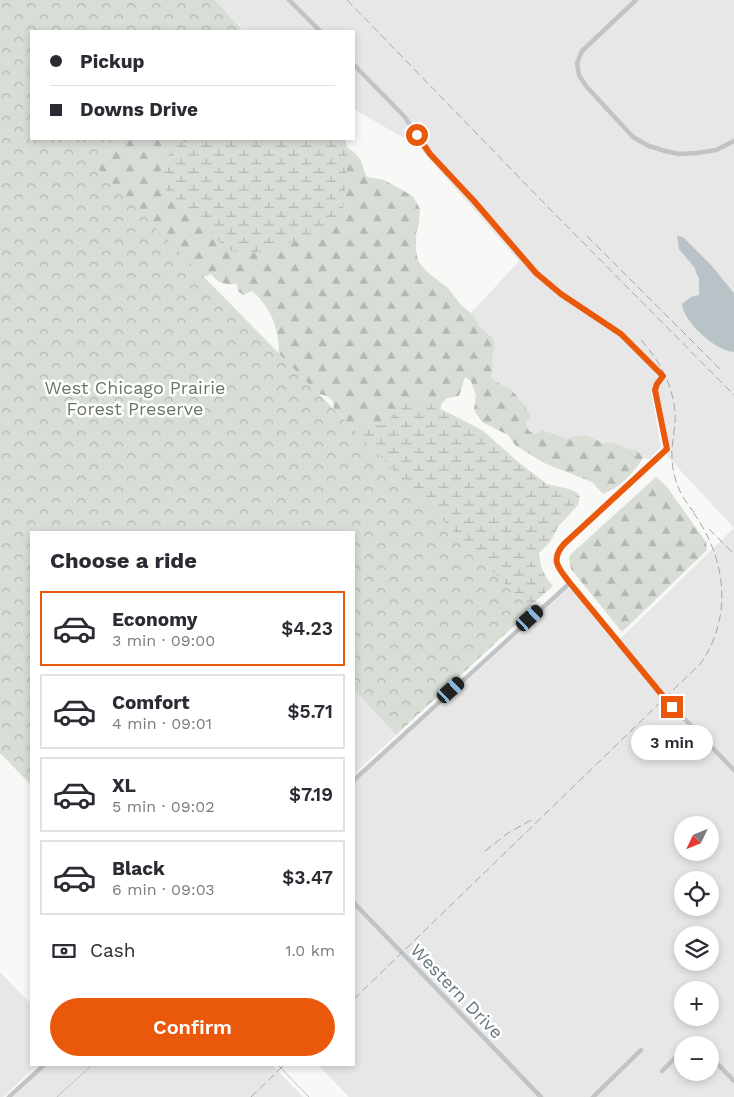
<!DOCTYPE html>
<meta charset="utf-8">
<style>
:root{--surface:#fff;--page:#f7f7f7;--text:#2b2b33;--muted:#7c7c81;--line:#e1e1e2;--accent:#ea580c}
body{margin:0;font-family:"Work Sans",sans-serif;background:var(--page);color:var(--text);height:100vh;display:flex;flex-direction:column;font-size:19px;white-space:nowrap}
*{box-sizing:border-box;margin:0}
p{font-size:16px;color:var(--muted)}
.icon{flex:none;width:28px;height:28px;fill:none;stroke:currentColor;stroke-width:2;stroke-linecap:round;stroke-linejoin:round}
.map{position:relative;flex:1;overflow:hidden}
.sheet{position:absolute;left:30px;top:531px;width:325px;height:535px;display:flex;flex-direction:column;background:var(--surface);border-radius:0px;box-shadow:0 2px 8px #0003}
.sheet>*{flex:none}
.banner{position:absolute;left:30px;top:30px;width:325px;height:110px;border-radius:0px;box-shadow:0 2px 8px #0003;display:grid;align-content:center;height:110px;padding:0 20px;background:var(--surface)}
.needle{width:32px;rotate:227deg}
.tools{position:absolute;left:674px;top:816px;display:grid;gap:10px}
.tools a{display:grid;place-items:center;width:45px;height:45px;border-radius:50%;background:var(--surface);box-shadow:0 2px 8px #0003;font-size:25px}
.end{position:absolute;width:22px;height:22px;margin:-11px;border:6px solid #ea580c;background:#fff;box-shadow:0 0 0 2px #fff}
.from{border-radius:50%}
.bubble{position:absolute;height:35px;border-radius:18px;background:var(--surface);box-shadow:0 2px 8px #0003;font-size:16px;font-weight:600;line-height:35px;text-align:center}
.car{position:absolute;width:15px;height:30px;margin:-15px -8px;border-radius:6px;box-shadow:0 0 4px 1px #0007;background:linear-gradient(#222 24%,#8ab4d8 0 40%,#222 0 76%,#8ab4d8 0 86%,#222 0)}
.banner b{display:flex;align-items:center;gap:18px;height:48px;font-size:19px}
.banner b+b{border-top:1px solid var(--line)}
.banner i{width:12px;height:12px;background:var(--text)}
ul{padding:0;list-style:none}
li{display:flex;align-items:center;gap:15px;height:75px;margin:0 10px 8px;padding:0 10px;border:2px solid var(--line);border-radius:0px}
li div{flex:1}
li b{display:block;font-size:19px}
li em{font-style:normal;font-weight:600}
li.selected{border-color:var(--accent)}
li>.icon{width:45px;height:45px;stroke-width:1.5}
h2{padding:0 20px;font-size:22px;line-height:60px}
.pay{display:flex;align-items:center;gap:12px;height:55px;padding:0 20px;font-size:19px}
.pay p{margin-inline-start:auto}
.button{display:flex;gap:10px;margin-top:auto;padding:10px 20px}
.button a{flex:1;height:58px;border-radius:30px;background:var(--accent);color:#fff;font-size:20px;font-weight:600;line-height:58px;text-align:center}
.map>svg:first-child{display:block}
.built{fill:#e6e7e6;fill-rule:evenodd}
.forest{fill:url(#forest-firs)}
.wetland{fill:url(#wetland-marsh)}
.park{fill:url(#park-crowns)}
.water{fill:#b9c3c7}
.lines{fill:none;stroke-linecap:round;stroke-linejoin:round}
.stream{stroke:#b9c3c7;stroke-width:1}
.street{stroke:#c0c4c7;stroke-width:4.5}
.rail{stroke:#a2a8ad;stroke-width:1;stroke-dasharray:8 4;stroke-linecap:butt}
.route{stroke:#ea580c;stroke-width:6}
.labels{text-anchor:middle;dominant-baseline:central;stroke-width:5;stroke-linejoin:round;paint-order:stroke}
.park-label{font-size:18px;fill:#687765;stroke:#fff}
.street-label{font-size:18px;fill:#66747e;stroke:#fff}
</style>
<div class="map">
<svg width="734" height="1097" viewBox="0 0 734 1097">
<defs>
<pattern id="forest-firs" width="22" height="20" patternUnits="userSpaceOnUse" patternTransform="scale(1.25)"><rect width="22" height="20" fill="#d8ddd6"/><path d="M5 1l3.5 6h-7zM16 11l3.5 6h-7z" fill="#b3b8b3"/></pattern>
<pattern id="wetland-marsh" width="20" height="14" patternUnits="userSpaceOnUse" patternTransform="scale(1.25)"><rect width="20" height="14" fill="#d8ddd6"/><path d="M1 5h8M5 5V1M11 12h8M15 12V8" fill="none" stroke="#b3b8b3"/></pattern>
<pattern id="park-crowns" width="20" height="18" patternUnits="userSpaceOnUse" patternTransform="scale(1.25)"><rect width="20" height="18" fill="#d8ddd6"/><path d="M2 6a3 3 0 1 1 6 0M12 15a3 3 0 1 1 6 0" fill="none" stroke="#b3b8b3"/></pattern>
</defs>
<rect width="100%" height="100%" fill="#f8f8f6"/>
<path class="built" d="M 215,0 L 734,0 L 734,1097 L 349,1097 L 318,1065 L 354,1065 L 354,783 L 570,587 L 615,644 L 734,528 L 667,456 L 670,447 L 658,389 L 651,391 L 661,447 L 649,459 L 643,458 L 637,450 L 626,448 L 614,443 L 603,443 L 588,436 L 575,436 L 567,439 L 535,434 L 529,431 L 519,401 L 510,389 L 499,384 L 491,377 L 493,367 L 492,358 L 495,348 L 493,338 L 481,328 L 471,313 L 519,261 L 419,147 L 354,109 L 354,31 L 245,31 ZM 682,825 L 710,825 L 710,852 L 682,852 ZM 682,880 L 710,880 L 710,908 L 682,908 ZM 682,935 L 710,935 L 710,962 L 682,962 ZM 682,990 L 710,990 L 710,1018 L 682,1018 ZM 682,1045 L 710,1045 L 710,1072 L 682,1072 Z
M 354,690 L 396,735 L 354,774 Z
M 0,972 L 31,1004 L 31,1065 L 37,1065 L 3,1097 L 0,1097 Z
M 47,1065 L 272,1065 L 303,1097 L 13,1097 Z"/>
<path class="forest" d="M 124,139 L 330,139 C 341,143 355,150 361,161 C 363,166 364,172 367,177 L 384,180 L 413,196 L 420,209 L 419,223 L 416,234 L 416,250 L 418,261 L 427,272 L 448,288 L 461,305 L 472,314 L 481,328 L 493,338 L 495,348 L 492,358 L 493,367 L 491,377 C 496,382 502,385 508,388 C 515,392 529,410 531,417 L 526,423 L 529,431 L 535,434 L 542,430 L 567,439 L 575,436 L 588,436 L 603,443 L 614,443 L 626,448 L 637,450 L 643,458 C 634,473 619,488 603,494 L 592,482 L 544,463 L 515,445 L 508,435 L 482,422 L 474,410 L 476,396 L 471,381 L 465,377 L 459,396 L 447,398 L 442,403 L 414,491 L 334,409 L 333,401 L 327,396 L 319,394 L 278,361 C 281,334 273,309 252,291 L 243,295 L 238,291 L 237,284 C 225,285 219,284 211,274 L 204,277 L 89,172 Z
M 656,477 L 667,487 L 706,542 L 707,550 L 622,632 L 571,569 L 569,558 L 570,555 Z"/>
<path class="wetland" d="M 200,139 L 345,139 L 348,151 L 343,210 C 335,218 327,228 318,234 C 310,238 300,240 292,242 C 272,248 245,260 225,247 L 165,189 L 162,184 L 161,167 L 175,147 L 178,143 Z
M 408,401 L 431,404 L 482,430 L 522,465 L 547,484 L 569,489 L 576,492 L 580,497 L 578,505 L 558,527 L 550,542 L 539,553 C 540,567 544,576 553,586 L 429,695 L 353,429 L 355,427 L 384,425 L 398,410 L 399,405 Z"/>
<path class="park" d="M 0,0 L 215,0 L 242,29 L 240,31 L 31,31 L 31,139 L 124,139 L 95,166 L 531,610 L 396,735 L 354,690 L 354,532 L 31,532 L 31,785 L 0,753 Z"/>
<path class="water" d="M 677,236 L 683,237 L 711,265 L 734,293 L 734,352 C 716,351 684,323 682,304 L 691,297 L 699,295 L 699,278 L 696,273 L 695,268 L 679,249 Z"/>
<g class="lines">
<path class="stream" d="M 278,1065 L 309,1097
M 57,1097 L 92,1065"/>
<path class="street" d="M 289,0 L 320,31
M 636,0 L 582,51 L 577,63 L 579,75 L 586,86 L 633,137 L 649,146 L 665,151 L 679,154 L 697,153 L 716,150 L 734,141
M 354,65 L 404,116 L 430,154 L 474,201 L 536,273 L 561,294 L 621,334 L 663,376 L 657,384 L 655,390 L 667,449 L 564,544 C 550,560 558,568 570,583 L 664,698 L 734,770
M 354,780 L 570,583
M 354,903 L 541,1097
M 710,1056 L 734,1081
M 662,1071 L 682,1051
M 9,1097 L 44,1065
M 593,1097 L 641,1050"/>
<path class="rail" d="M 347,0 L 544,203 L 734,395
M 587,236 L 723,372
M 641,340 C 659,360 672,383 675,411 C 676,424 673,436 672,449 C 671,474 678,494 694,512
M 709,529 L 734,554
M 485,851 L 508,833 L 535,818
M 354,999 L 701,663 C 734,615 726,555 690,508
M 251,1097 L 284,1065"/>
</g>
<g class="lines">
<path class="route" d="M 417,135 L 430,154 L 474,201 L 536,273 L 561,294 L 621,334 L 663,376 L 657,384 L 655,390 L 667,449 L 564,544 C 550,560 558,568 570,583 L 672,707"/>
</g>
<g class="labels">
<g class="park-label">
<text x="135" y="387">West Chicago Prairie<tspan x="135" dy="21">Forest Preserve</tspan></text>
</g>
<g class="street-label">
<text transform="translate(457 991) rotate(46)">Western Drive</text>
</g>
</g>
</svg>
<div class="tools">
<a><svg class="needle" viewBox="-14 -14 28 28"><path d="M0-13l5 13h-10z" fill="#e53935"/><path d="M0 13l5-13h-10z" fill="#7c7c81"/></svg></a>
<a><svg class="icon" aria-label="locate" viewBox="0 0 24 24"><circle cx="12" cy="12" r="6"/><path d="M12 2v4M12 18v4M2 12h4M18 12h4"/></svg></a>
<a><svg class="icon" aria-label="layers" viewBox="0 0 24 24"><path d="M12 4l9 5-9 5-9-5zM3 14l9 5 9-5"/></svg></a>
<a>+</a>
<a>−</a>
</div>
<i class="end from" style="left:417px;top:135px"></i>
<i class="end" style="left:672px;top:707px"></i>
<div class="bubble" style="left:631px;top:725px;width:82px">3 min</div>
<i class="car" style="left:530px;top:618px;rotate:48deg"></i>
<i class="car" style="left:451px;top:690px;rotate:48deg"></i>
<div class="banner">
<b><i class="from"></i>Pickup</b>
<b><i></i>Downs Drive</b>
</div>
<section class="sheet">
<h2>Choose a ride</h2>
<ul>
<li class="selected"><svg class="icon" aria-label="car" viewBox="0 0 24 24"><path d="M5 17H2v-5l4-1 3-4h7l3 4 3 1v5h-3M9 17h6M6 11h13"/><circle cx="7" cy="17" r="2"/><circle cx="17" cy="17" r="2"/></svg><div><b>Economy</b><p>3 min · 09:00</p></div><em>$4.23</em></li>
<li><svg class="icon" aria-label="car" viewBox="0 0 24 24"><path d="M5 17H2v-5l4-1 3-4h7l3 4 3 1v5h-3M9 17h6M6 11h13"/><circle cx="7" cy="17" r="2"/><circle cx="17" cy="17" r="2"/></svg><div><b>Comfort</b><p>4 min · 09:01</p></div><em>$5.71</em></li>
<li><svg class="icon" aria-label="car" viewBox="0 0 24 24"><path d="M5 17H2v-5l4-1 3-4h7l3 4 3 1v5h-3M9 17h6M6 11h13"/><circle cx="7" cy="17" r="2"/><circle cx="17" cy="17" r="2"/></svg><div><b>XL</b><p>5 min · 09:02</p></div><em>$7.19</em></li>
<li><svg class="icon" aria-label="car" viewBox="0 0 24 24"><path d="M5 17H2v-5l4-1 3-4h7l3 4 3 1v5h-3M9 17h6M6 11h13"/><circle cx="7" cy="17" r="2"/><circle cx="17" cy="17" r="2"/></svg><div><b>Black</b><p>6 min · 09:03</p></div><em>$3.47</em></li>
</ul>
<div class="pay"><svg class="icon" aria-label="cash" viewBox="0 0 24 24"><path d="M3 7h18v10H3z"/><circle cx="12" cy="12" r="2"/></svg>Cash<p>1.0 km</p></div>
<div class="button"><a>Confirm</a></div>
</section>
</div>
